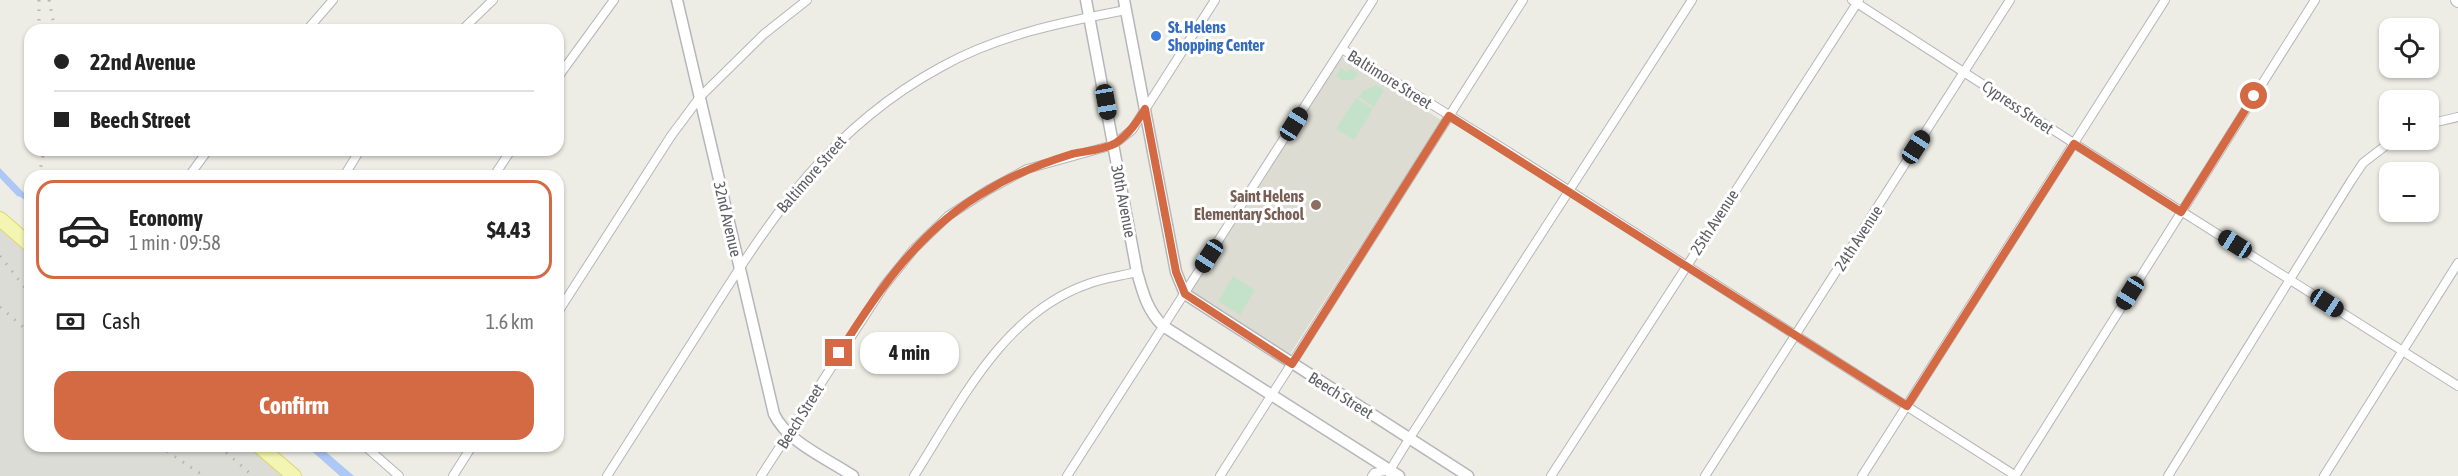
<!DOCTYPE html>
<meta charset="utf-8">
<style>
:root{--surface:#fff;--page:#f2f2f2;--text:#222;--muted:#767676;--line:#e0e0e0;--accent:#d46a44}
body{margin:0;font-family:"Asap Condensed",sans-serif;background:var(--page);color:var(--text);height:100vh;display:flex;flex-direction:column;font-size:22px;white-space:nowrap}
*{box-sizing:border-box;margin:0}
p{font-size:20px;color:var(--muted)}
.icon{flex:none;width:33px;height:33px;fill:none;stroke:currentColor;stroke-width:2;stroke-linecap:round;stroke-linejoin:round}
.map{position:relative;flex:1;overflow:hidden}
.panel{position:absolute;left:24px;top:170px;width:540px;height:282px;display:flex;flex-direction:column;background:var(--surface);border-radius:18px;box-shadow:0 2px 4px #0004}
.panel>*{flex:none}
.hud{position:absolute;left:24px;top:24px;width:540px;height:132px;border-radius:18px;box-shadow:0 2px 4px #0004;display:grid;align-content:center;height:132px;padding:0 30px;background:var(--surface)}
.buttons{position:absolute;left:2379px;top:18px;display:grid;gap:12px}
.buttons a{display:grid;place-items:center;width:60px;height:60px;border-radius:12px;background:var(--surface);box-shadow:0 2px 4px #0004;font-size:30px}
.end{position:absolute;width:27px;height:27px;margin:-14px;border:8px solid #d46a44;background:#fff;box-shadow:0 0 0 3px #fff}
.from{border-radius:50%}
.bubble{position:absolute;height:42px;border-radius:18px;background:var(--surface);box-shadow:0 2px 4px #0004;font-size:20px;font-weight:700;line-height:42px;text-align:center}
.car{position:absolute;width:18px;height:36px;margin:-18px -9px;border-radius:8px;box-shadow:0 0 4px 2px #0007;background:linear-gradient(#222 24%,#8ab4d8 0 40%,#222 0 76%,#8ab4d8 0 86%,#222 0)}
.hud b{display:flex;align-items:center;gap:21px;height:57px;font-size:22px}
.hud b+b{border-top:2px solid var(--line)}
.hud i{width:15px;height:15px;background:var(--text)}
ul{padding:10px 0 0;list-style:none}
li{display:flex;align-items:center;gap:18px;height:99px;margin:0 12px 9px;padding:0 18px;border:3px solid transparent;border-radius:18px}
li div{flex:1}
li b{display:block;font-size:22px}
li em{font-style:normal;font-weight:700}
li.current{border-color:var(--accent)}
li>.icon{width:54px;height:54px;stroke-width:1.5}
.pay{display:flex;align-items:center;gap:15px;height:66px;padding:0 30px;font-size:22px}
.pay p{margin-inline-start:auto}
.cta{display:flex;gap:12px;margin-top:auto;padding:12px 30px}
.cta a{flex:1;height:69px;border-radius:18px;background:var(--accent);color:#fff;font-size:24px;font-weight:700;line-height:69px;text-align:center}
.map>svg:first-child{display:block}
.industrial{fill:#dcdcd7}
.education{fill:#dddcd3}
.green{fill:#c4e2ca}
.water{fill:#aec8f5}
.lines{fill:none;stroke-linecap:round;stroke-linejoin:round}
.stream{stroke:#aec8f5;stroke-width:3}
.minor-casing{stroke:#b5b6ba;stroke-width:10}
.tertiary-casing{stroke:#b5b6ba;stroke-width:13}
.secondary-casing{stroke:#b4b5ba;stroke-width:14}
.primary-casing{stroke:#e0d56b;stroke-width:16}
.minor{stroke:#fff;stroke-width:8}
.tertiary{stroke:#fff;stroke-width:10}
.secondary{stroke:#fff;stroke-width:12}
.primary{stroke:#f3f5b2;stroke-width:14}
.rail{stroke:#b5b5b6;stroke-width:3;stroke-dasharray:1.5 8;stroke-linecap:butt}
.route{stroke:#d46a44;stroke-width:8}
.shop-dot{fill:#3f7fe0;stroke:#fff;stroke-width:2}
.education-dot{fill:#8d6e63;stroke:#fff;stroke-width:2}
.labels{text-anchor:middle;dominant-baseline:central;stroke-width:6;stroke-linejoin:round;paint-order:stroke}
.shop-label{font-size:16px;font-weight:bold;fill:#366cbe;stroke:#fff;text-anchor:start}
.street-label{font-size:16px;fill:#5d5e63;stroke:#fff}
.education-label{font-size:16px;font-weight:bold;fill:#785e54;stroke:#fff;text-anchor:end}
</style>
<div class="map">
<svg width="2458" height="476" viewBox="0 0 2458 476">
<rect width="100%" height="100%" fill="#edede5"/>
<path class="industrial" d="M 0,220 L 30,246 L 30,446 L 258,446 L 293,476 L 0,476 Z"/>
<path class="education" d="M 1342,57 L 1441,120 L 1290,354 L 1191,291 Z"/>
<path class="green" d="M 1341,68 L 1347,72 L 1350,68 L 1359,74 L 1353,80 L 1342,80 L 1336,76 Z
M 1376,85 L 1384,90 L 1374,107 L 1359,97 L 1363,91 Z
M 1356,98 L 1373,109 L 1354,140 L 1336,129 Z
M 1233,276 L 1255,290 L 1240,315 L 1218,301 Z"/>
<path class="water" d="M 0,168 L 26,195 L 24,198 L 17,196 L 0,178 Z
M 306,446 L 319,446 L 354,476 L 340,476 Z"/>
<g class="lines">
<path class="stream" d="M 22,196 L 30,202"/>
<defs>
<path id="minor" d="M 1852,0 L 2075,144 L 2458,386
M 307,30 L 333,0
M 462,30 L 493,0
M 1342,49 L 1504,149 L 2016,476
M 558,77 L 614,0
M 2428,124 L 2458,117
M 189,176 L 208,150
M 344,176 L 360,150
M 494,176 L 511,150
M 558,312 L 671,136 L 700,97 L 764,34 L 807,0
M 365,446 L 399,476
M 1390,475 L 1390,470 L 1409,439 L 1692,0
M 453,476 L 472,446
M 607,476 C 640,424 674,371 707,319 C 773,215 829,128 941,67 C 998,35 1063,22 1126,10
M 761,476 L 884,286 L 914,249 L 948,216 L 988,190 L 1027,169 L 1113,145 L 1132,130 L 1215,0
M 914,476 C 960,404 1002,314 1088,284 C 1104,278 1121,276 1137,272
M 1067,476 L 1373,0
M 1220,476 L 1523,0
M 1372,476 L 1374,473 L 1390,470
M 1551,476 L 1859,0
M 1705,476 L 2010,0
M 1862,476 L 2165,0
M 2015,476 L 2315,0
M 2168,476 L 2351,181 L 2363,163 L 2393,140
M 2324,476 L 2458,263"/>
<path id="tertiary" d="M 677,0 L 774,414 C 787,442 828,459 853,476
M 1086,0 L 1137,272 C 1143,293 1147,310 1163,326 L 1399,476
M 1124,0 L 1176,272 L 1185,294 L 1468,476"/>
<path id="secondary" d="M 2457,0 L 2458,1"/>
<path id="primary" d="M 0,219 L 30,245
M 259,446 L 294,476"/>
</defs>
<use href="#minor" class="minor-casing"/>
<use href="#tertiary" class="tertiary-casing"/>
<use href="#secondary" class="secondary-casing"/>
<use href="#primary" class="primary-casing"/>
<use href="#minor" class="minor"/>
<use href="#tertiary" class="tertiary"/>
<use href="#secondary" class="secondary"/>
<use href="#primary" class="primary"/>
<path class="rail" d="M 49,0 L 55,30
M 39,30 L 39,0
M 39,176 L 44,150
M 0,256 L 30,294
M 0,307 L 30,333
M 159,446 L 204,476
M 219,446 L 253,476"/>
</g>
<g class="lines">
<path class="route" d="M 839,353 C 878,290 922,227 988,190 C 1014,174 1043,163 1072,154 C 1085,151 1104,150 1116,143 C 1129,134 1137,122 1145,109 L 1176,272 L 1185,294 L 1292,364 L 1449,116 L 1907,406 L 2074,144 L 2181,212 L 2254,96"/>
</g>
<circle class="shop-dot" cx="1156" cy="36" r="6"/>
<circle class="education-dot" cx="1316" cy="205" r="6"/>
<g class="labels">
<g class="shop-label">
<text x="1168" y="27">St. Helens<tspan x="1168" dy="18">Shopping Center</tspan></text>
</g>
<g class="street-label">
<text transform="translate(1390 79) rotate(32)">Baltimore Street</text>
<text transform="translate(2018 107) rotate(34)">Cypress Street</text>
<text transform="translate(811 174) rotate(-49)">Baltimore Street</text>
<text transform="translate(1124 201) rotate(79)">30th Avenue</text>
<text transform="translate(728 219) rotate(77)">32nd Avenue</text>
<text transform="translate(1714 222) rotate(-57)">25th Avenue</text>
<text transform="translate(1858 238) rotate(-57)">24th Avenue</text>
<text transform="translate(1341 395) rotate(32)">Beech Street</text>
<text transform="translate(800 416) rotate(-58)">Beech Street</text>
</g>
<g class="education-label">
<text x="1304" y="196">Saint Helens<tspan x="1304" dy="18">Elementary School</tspan></text>
</g>
</g>
</svg>
<div class="buttons">
<a><svg class="icon" aria-label="locate" viewBox="0 0 24 24"><circle cx="12" cy="12" r="6"/><path d="M12 2v4M12 18v4M2 12h4M18 12h4"/></svg></a>
<a>+</a>
<a>−</a>
</div>
<i class="end from" style="left:2254px;top:96px"></i>
<i class="end" style="left:839px;top:353px"></i>
<div class="bubble" style="left:860px;top:332px;width:99px">4 min</div>
<i class="car" style="left:1106px;top:102px;rotate:170deg"></i>
<i class="car" style="left:1294px;top:124px;rotate:32deg"></i>
<i class="car" style="left:1916px;top:147px;rotate:33deg"></i>
<i class="car" style="left:2235px;top:244px;rotate:302deg"></i>
<i class="car" style="left:1209px;top:256px;rotate:213deg"></i>
<i class="car" style="left:2130px;top:293px;rotate:212deg"></i>
<i class="car" style="left:2327px;top:303px;rotate:123deg"></i>
<div class="hud">
<b><i class="from"></i>22nd Avenue</b>
<b><i></i>Beech Street</b>
</div>
<section class="panel">
<ul>
<li class="current"><svg class="icon" aria-label="car" viewBox="0 0 24 24"><path d="M5 17H2v-5l4-1 3-4h7l3 4 3 1v5h-3M9 17h6M6 11h13"/><circle cx="7" cy="17" r="2"/><circle cx="17" cy="17" r="2"/></svg><div><b>Economy</b><p>1 min · 09:58</p></div><em>$4.43</em></li>
</ul>
<div class="pay"><svg class="icon" aria-label="cash" viewBox="0 0 24 24"><path d="M3 7h18v10H3z"/><circle cx="12" cy="12" r="2"/></svg>Cash<p>1.6 km</p></div>
<div class="cta"><a>Confirm</a></div>
</section>
</div>
